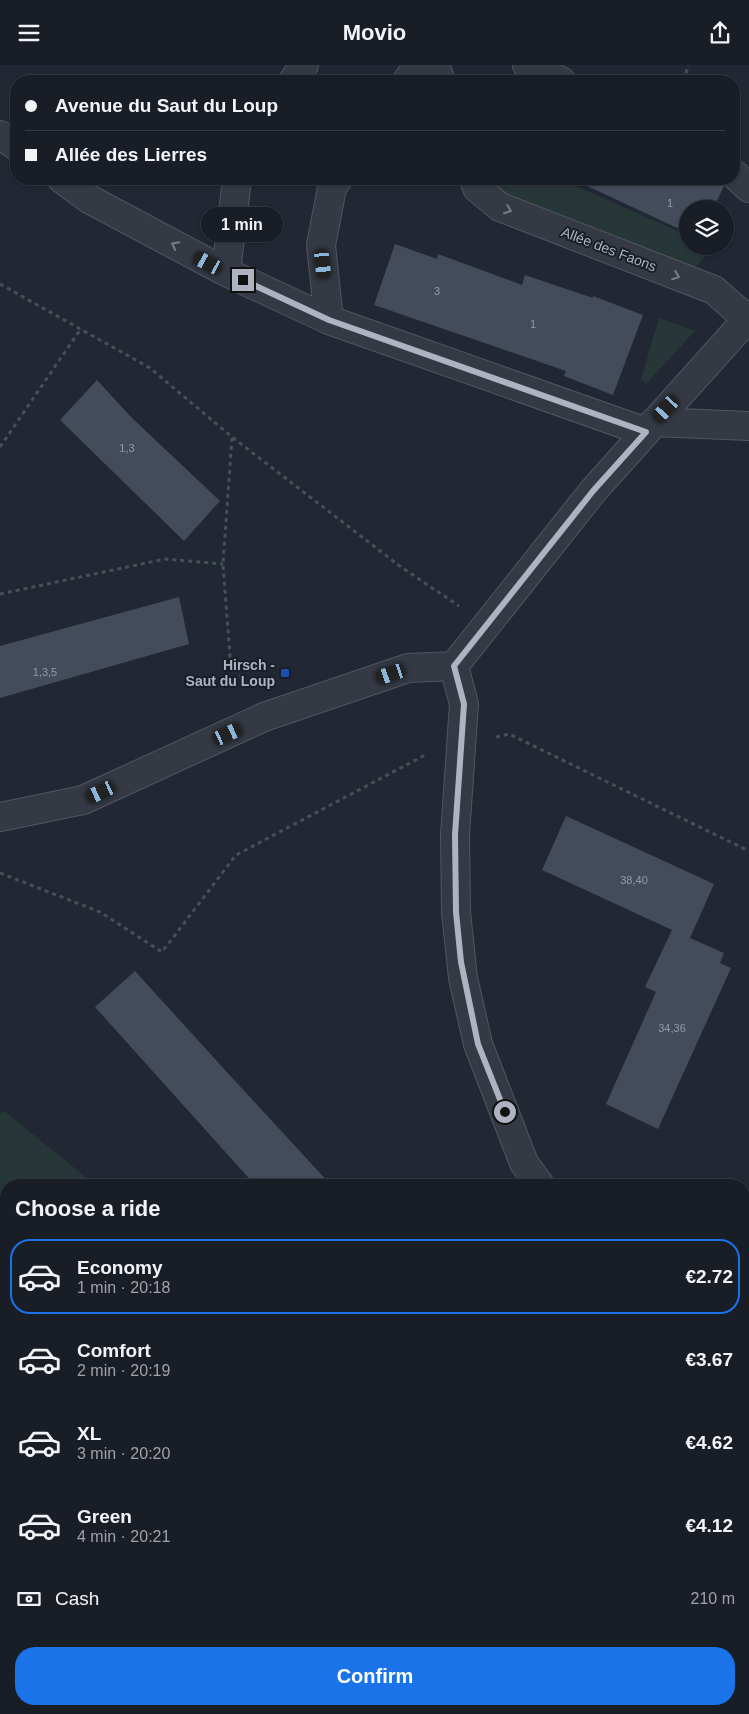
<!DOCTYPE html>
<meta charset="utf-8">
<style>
:root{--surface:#191d26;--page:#22262e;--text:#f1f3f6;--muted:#9fa2a7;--line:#373b43;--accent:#1a73e8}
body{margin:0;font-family:Helvetica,sans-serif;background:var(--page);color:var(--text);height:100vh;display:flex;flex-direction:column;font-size:19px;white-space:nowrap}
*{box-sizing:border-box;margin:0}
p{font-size:16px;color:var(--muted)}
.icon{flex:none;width:28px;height:28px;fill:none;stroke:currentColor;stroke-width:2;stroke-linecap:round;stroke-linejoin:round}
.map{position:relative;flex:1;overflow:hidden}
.panel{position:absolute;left:0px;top:1114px;width:750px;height:536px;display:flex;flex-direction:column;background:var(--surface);border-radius:20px 20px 0 0;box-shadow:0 1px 4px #0004,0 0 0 1px var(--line)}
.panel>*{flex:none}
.banner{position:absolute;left:10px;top:10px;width:730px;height:110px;border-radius:20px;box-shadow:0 1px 4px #0004,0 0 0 1px var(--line);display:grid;align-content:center;height:110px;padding:0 15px;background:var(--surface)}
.fabs{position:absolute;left:679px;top:135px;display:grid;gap:10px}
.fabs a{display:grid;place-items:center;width:55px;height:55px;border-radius:50%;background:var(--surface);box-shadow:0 1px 4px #0004,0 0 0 1px var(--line);font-size:25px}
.end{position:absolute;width:22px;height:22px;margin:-11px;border:6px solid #aeb3c1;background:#111;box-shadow:0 0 0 2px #111}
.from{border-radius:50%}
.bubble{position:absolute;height:35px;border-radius:18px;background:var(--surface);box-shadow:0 1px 4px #0004,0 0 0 1px var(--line);font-size:16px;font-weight:700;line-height:35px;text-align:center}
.car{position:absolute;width:15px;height:30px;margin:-15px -8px;border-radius:6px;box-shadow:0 0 4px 1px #0007;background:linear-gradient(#222 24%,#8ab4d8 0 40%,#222 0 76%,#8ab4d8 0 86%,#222 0)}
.banner b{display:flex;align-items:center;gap:18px;height:48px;font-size:19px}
.banner b+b{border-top:1px solid var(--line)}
.banner i{width:12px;height:12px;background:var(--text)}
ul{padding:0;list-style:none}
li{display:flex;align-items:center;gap:15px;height:75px;margin:0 10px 8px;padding:0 5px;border:2px solid transparent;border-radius:20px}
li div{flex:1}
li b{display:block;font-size:19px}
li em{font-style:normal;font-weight:700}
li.on{border-color:var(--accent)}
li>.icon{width:45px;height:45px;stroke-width:1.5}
h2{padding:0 15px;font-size:22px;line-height:60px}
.pay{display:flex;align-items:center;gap:12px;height:55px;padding:0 15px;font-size:19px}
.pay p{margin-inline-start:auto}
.button{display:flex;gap:10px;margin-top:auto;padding:10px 15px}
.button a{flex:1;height:58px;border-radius:20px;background:var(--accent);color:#fff;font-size:20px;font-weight:700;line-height:58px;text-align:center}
header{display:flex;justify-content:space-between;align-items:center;height:65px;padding:0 15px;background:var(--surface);font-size:22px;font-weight:700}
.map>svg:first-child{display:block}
.green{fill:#273738}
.building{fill:#444c5b}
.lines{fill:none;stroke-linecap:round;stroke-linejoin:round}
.street-casing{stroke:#515662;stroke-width:30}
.path{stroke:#445256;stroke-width:3;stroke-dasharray:4 4;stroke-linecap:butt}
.street{stroke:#343944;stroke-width:28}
.oneway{stroke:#777c89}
.route{stroke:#aeb3c1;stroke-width:6}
.transit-dot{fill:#1a4fb4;stroke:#191e28;stroke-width:2}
.labels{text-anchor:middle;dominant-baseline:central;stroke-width:4;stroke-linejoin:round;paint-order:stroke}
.number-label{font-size:11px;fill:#9499a8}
.street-label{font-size:14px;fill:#aeb3c1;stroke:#191e28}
.poi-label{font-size:14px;font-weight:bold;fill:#aeb3c1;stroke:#191e28;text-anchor:end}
</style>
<header><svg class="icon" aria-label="menu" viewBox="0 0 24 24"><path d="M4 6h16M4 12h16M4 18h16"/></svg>Movio<svg class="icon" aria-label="share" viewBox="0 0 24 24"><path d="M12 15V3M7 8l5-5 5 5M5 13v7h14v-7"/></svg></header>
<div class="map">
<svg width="749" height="1649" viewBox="0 0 749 1649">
<rect width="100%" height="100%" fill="#212733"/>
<path class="green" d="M 483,114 L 560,114 L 687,170 L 688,181 L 713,182 L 693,205 L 508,136 Z
M 659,253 L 695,266 L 646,319 L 641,314 Z
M 4,1046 L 96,1120 L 6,1120 L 6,1603 L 0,1599 L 0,1048 Z
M 60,1644 L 724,1644 L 732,1649 L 67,1649 Z"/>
<path class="building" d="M 572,114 L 719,114 L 724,121 L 713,144 L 688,144 L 688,168 Z
M 395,179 L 437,194 L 438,189 L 522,220 L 525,210 L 593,233 L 593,231 L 643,250 L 613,330 L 564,311 L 566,306 L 374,240 Z
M 97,315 L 131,352 L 220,436 L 184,476 L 60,355 Z
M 179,532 L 189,579 L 0,633 L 0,581 Z
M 566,751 L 714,819 L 690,873 L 724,888 L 720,898 L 731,903 L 658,1064 L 606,1039 L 656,927 L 645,922 L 672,865 L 685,871 L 542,805 Z
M 135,906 L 225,1005 L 331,1120 L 255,1120 L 95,942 Z"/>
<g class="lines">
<defs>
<path id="street" d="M 435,0 L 441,16
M 527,0 L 561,16
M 293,16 L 304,0
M 407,16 L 418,0
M 0,70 L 16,81
M 734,109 L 749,123
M 62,114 L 89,134 L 226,207 L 329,255 L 646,367
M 474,114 L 477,123 L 500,142 L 714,225 L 747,254
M 226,207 L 237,114
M 329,255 L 321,180 L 332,123 L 338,114
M 654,357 L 749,361
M 454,601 L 464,639 L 455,770 L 456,847 L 463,913 L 478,979 L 524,1098 L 540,1120
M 454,601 L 593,426 L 749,252
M 0,752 L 83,735 L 264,652 L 408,603 L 454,601
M 744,1368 L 749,1373"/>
</defs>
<use href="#street" class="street-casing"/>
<path class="path" d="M 684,16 L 688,0
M 0,219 L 150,303 L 232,372 L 401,502 L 459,541
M 232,373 L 223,499 L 230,592 L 248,624
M 0,382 L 80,265
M 0,529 L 165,494 L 223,499
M 496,672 L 509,669 L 749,786
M 0,808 L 100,847 L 162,887 L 236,790 L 427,689
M 0,1274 L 6,1285
M 260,1644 L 270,1649"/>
<use href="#street" class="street"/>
</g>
<defs><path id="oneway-chevron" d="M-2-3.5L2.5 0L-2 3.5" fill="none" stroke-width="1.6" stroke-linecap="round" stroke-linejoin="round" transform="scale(1.25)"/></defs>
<g class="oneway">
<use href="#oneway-chevron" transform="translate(508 145) rotate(21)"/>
<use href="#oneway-chevron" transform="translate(175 180) rotate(-152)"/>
<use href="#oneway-chevron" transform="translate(676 211) rotate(21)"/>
</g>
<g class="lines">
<path class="route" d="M 243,215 L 329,255 L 646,367 L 593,426 L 454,601 L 464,639 L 455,770 L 456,847 L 461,897 L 478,979 L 505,1047"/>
</g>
<rect class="transit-dot" x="280" y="603" width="10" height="10" rx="2.5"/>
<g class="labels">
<g class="number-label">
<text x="670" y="138">1</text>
<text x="437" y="226">3</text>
<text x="533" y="259">1</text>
<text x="127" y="383">1,3</text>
<text x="45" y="607">1,3,5</text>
<text x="634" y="815">38,40</text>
<text x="672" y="963">34,36</text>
</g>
<g class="street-label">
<text transform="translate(609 184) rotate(21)">Allée des Faons</text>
</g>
<g class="poi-label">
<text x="275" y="600">Hirsch -<tspan x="275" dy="16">Saut du Loup</tspan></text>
</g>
</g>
</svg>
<div class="fabs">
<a><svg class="icon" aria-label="layers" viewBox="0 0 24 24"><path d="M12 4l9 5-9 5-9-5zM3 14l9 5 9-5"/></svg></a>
</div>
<i class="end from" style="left:505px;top:1047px"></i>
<i class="end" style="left:243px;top:215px"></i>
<div class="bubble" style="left:201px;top:142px;width:82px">1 min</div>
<i class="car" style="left:208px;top:198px;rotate:298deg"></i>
<i class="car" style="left:323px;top:199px;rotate:174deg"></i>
<i class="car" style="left:666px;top:344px;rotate:222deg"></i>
<i class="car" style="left:391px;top:609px;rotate:251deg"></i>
<i class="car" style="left:228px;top:669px;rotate:65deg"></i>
<i class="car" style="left:101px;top:727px;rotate:245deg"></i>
<div class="banner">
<b><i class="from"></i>Avenue du Saut du Loup</b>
<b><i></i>Allée des Lierres</b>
</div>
<section class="panel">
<h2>Choose a ride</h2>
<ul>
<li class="on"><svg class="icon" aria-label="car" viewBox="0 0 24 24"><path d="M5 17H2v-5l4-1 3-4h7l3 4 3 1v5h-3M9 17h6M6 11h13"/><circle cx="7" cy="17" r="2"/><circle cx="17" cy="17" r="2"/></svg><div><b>Economy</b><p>1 min · 20:18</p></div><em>€2.72</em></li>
<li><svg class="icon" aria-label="car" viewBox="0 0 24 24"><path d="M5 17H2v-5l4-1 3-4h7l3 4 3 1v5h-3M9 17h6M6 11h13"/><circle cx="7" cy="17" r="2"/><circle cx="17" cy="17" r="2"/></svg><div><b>Comfort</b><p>2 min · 20:19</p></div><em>€3.67</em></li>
<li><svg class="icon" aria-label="car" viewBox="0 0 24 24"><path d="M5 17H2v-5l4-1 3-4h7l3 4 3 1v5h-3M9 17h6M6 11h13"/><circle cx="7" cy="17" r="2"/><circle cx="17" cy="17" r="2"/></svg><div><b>XL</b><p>3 min · 20:20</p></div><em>€4.62</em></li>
<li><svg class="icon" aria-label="car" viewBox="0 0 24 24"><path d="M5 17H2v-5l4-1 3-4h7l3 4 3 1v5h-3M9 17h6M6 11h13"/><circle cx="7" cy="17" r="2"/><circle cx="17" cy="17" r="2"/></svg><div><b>Green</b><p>4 min · 20:21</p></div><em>€4.12</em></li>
</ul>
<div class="pay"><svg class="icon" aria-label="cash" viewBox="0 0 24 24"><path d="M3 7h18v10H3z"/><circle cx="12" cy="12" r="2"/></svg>Cash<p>210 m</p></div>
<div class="button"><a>Confirm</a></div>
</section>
</div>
